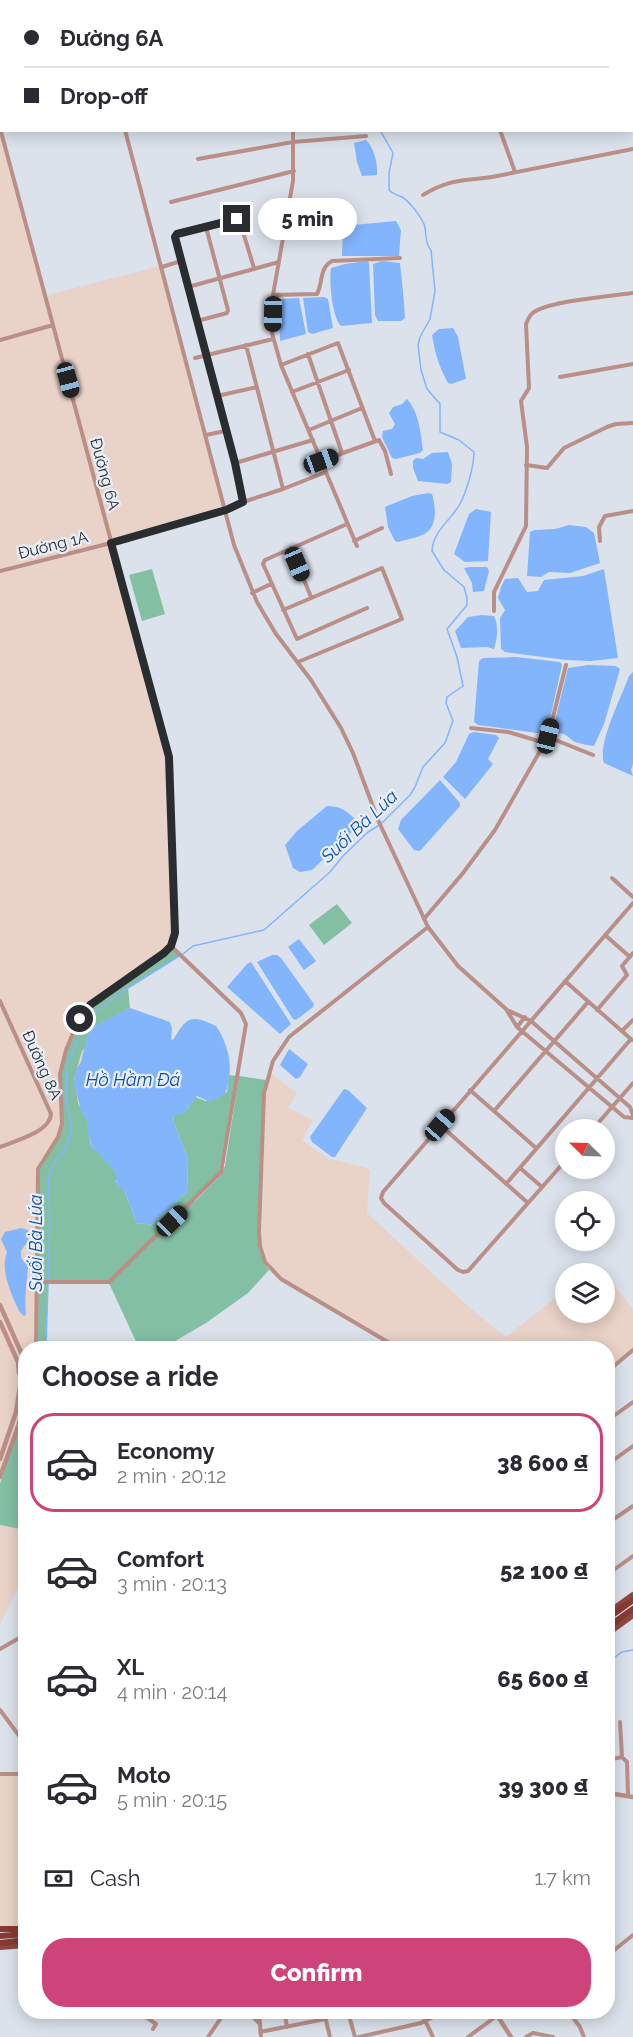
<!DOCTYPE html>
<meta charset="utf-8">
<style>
:root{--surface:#fff;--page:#f2f2f3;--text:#2b2b33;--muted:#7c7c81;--line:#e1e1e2;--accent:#ce447a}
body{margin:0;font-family:Raleway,sans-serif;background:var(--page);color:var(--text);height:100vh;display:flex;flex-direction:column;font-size:22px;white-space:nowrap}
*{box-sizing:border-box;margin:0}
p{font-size:20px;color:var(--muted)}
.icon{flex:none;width:33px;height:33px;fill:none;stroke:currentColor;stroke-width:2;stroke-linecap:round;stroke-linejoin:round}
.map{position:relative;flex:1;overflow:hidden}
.details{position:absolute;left:18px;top:1341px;width:597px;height:678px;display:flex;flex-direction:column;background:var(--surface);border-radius:24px;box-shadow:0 3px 15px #0003}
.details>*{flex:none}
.banner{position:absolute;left:0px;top:0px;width:633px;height:132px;box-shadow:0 3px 15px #0003;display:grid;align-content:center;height:132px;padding:0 24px;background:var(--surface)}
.needle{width:39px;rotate:293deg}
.fabs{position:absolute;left:555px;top:1119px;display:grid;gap:12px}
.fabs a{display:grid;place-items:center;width:60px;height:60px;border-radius:50%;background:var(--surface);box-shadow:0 3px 15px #0003;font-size:30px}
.end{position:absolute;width:27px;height:27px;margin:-14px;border:8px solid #2a2d30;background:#fff;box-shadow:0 0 0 3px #fff}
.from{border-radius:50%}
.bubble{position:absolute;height:42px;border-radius:21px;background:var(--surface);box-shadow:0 3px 15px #0003;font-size:20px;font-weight:800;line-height:42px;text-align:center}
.car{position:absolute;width:18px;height:36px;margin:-18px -9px;border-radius:8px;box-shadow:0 0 4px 2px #0007;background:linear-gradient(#222 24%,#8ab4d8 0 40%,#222 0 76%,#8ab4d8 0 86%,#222 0)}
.banner b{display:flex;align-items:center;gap:21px;height:57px;font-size:22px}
.banner b+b{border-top:2px solid var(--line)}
.banner i{width:15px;height:15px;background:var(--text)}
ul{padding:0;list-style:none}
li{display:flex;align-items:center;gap:18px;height:99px;margin:0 12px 9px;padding:0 12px;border:3px solid transparent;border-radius:24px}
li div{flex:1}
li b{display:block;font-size:22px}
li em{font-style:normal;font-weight:800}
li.selected{border-color:var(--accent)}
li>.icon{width:54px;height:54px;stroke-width:1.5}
h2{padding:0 24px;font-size:27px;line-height:72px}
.pay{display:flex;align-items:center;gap:15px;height:66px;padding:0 24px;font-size:22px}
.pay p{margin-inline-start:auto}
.primary-button{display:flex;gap:12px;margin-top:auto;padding:12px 24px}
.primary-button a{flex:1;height:69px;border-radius:24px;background:var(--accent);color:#fff;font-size:24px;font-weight:800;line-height:69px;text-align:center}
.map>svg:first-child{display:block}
.commercial{fill:#e7d4c4}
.industrial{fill:#e9d2c7}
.green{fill:#83c0a3}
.water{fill:#83b5fd}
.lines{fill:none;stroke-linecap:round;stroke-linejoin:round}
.stream{stroke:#83b5fd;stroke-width:1.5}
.minor{stroke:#b98f88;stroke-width:4}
.tertiary{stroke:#b98f88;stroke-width:4.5}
.primary{stroke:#90483f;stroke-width:6}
.trunk{stroke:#883a32;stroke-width:6}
.route{stroke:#2a2d30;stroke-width:8}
.labels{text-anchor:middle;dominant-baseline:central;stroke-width:4.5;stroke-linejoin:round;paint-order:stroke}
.street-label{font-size:16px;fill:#2a2d30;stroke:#e8eff9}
.water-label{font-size:18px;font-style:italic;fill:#0f4fa1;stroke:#e8eff9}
</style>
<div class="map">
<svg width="633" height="2037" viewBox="0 0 633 2037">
<rect width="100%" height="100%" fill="#dbe2eb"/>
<path class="commercial" d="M 0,1775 L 25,1775 L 25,1927 L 0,1927 Z"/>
<path class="industrial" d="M 0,133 L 44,296 L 160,266 L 225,510 L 112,542 L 167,754 L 174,933 L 163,967 L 128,988 L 72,1129 L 48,1255 L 46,1348 L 26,1348 L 25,1412 L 0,1484 Z
M 270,1073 L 297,1093 L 288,1108 L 313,1120 L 302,1140 L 327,1158 L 363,1167 L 370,1170 L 367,1213 L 470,1308 L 506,1337 L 565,1290 L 566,1312 L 604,1312 L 605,1274 L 633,1309 L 633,1348 L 608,1369 L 608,1348 L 401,1348 L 282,1278 L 267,1262 L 261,1245 L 265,1115 L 266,1093 Z
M 0,1525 L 25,1530 L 26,1562 L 21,1573 L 24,1575 L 0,1625 Z"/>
<path class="green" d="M 152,569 L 165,614 L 142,621 L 129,575 Z
M 337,904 L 352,923 L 324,945 L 309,925 Z
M 171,948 L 180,956 L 128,988 L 130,1008 L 108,1020 L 82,1051 L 74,1078 L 78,1103 L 88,1121 L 90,1142 L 92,1148 L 98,1151 L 116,1172 L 116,1182 L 125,1192 L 137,1224 L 145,1223 L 150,1226 L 187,1192 L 188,1159 L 174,1123 L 173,1115 L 188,1108 L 195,1097 L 206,1101 L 227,1092 L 229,1075 L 236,1076 L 219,1172 L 193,1200 L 195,1201 L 218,1178 L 225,1166 L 239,1076 L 266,1080 L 263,1093 L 258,1246 L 264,1263 L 269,1270 L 248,1293 L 206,1323 L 163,1348 L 139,1348 L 108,1281 L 48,1281 L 46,1348 L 38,1348 L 39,1169 L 59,1138 L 64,1125 L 61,1088 L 61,1074 L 67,1051 L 86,1011 Z
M 25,1407 L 25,1530 L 0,1525 L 0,1484 Z"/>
<path class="water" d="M 366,140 C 374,148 378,163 377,175 L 362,176 L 357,162 L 354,143 Z
M 396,221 L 401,230 L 399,256 L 342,256 L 343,226 Z
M 367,261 L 369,263 L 372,323 L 341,326 C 332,317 329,281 331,268 L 345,264 Z
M 382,261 L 400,263 C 402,282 404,300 405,318 L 401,321 L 378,321 L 375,315 L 373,264 Z
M 324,297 L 328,299 L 333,328 L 312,334 L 308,332 L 303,298 Z
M 299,298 L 306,334 L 280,341 L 278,299 Z
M 453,328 L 458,337 L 466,379 L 451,384 L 448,383 C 439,367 435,353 432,335 L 439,329 Z
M 407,399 C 419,412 421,434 423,450 L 420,453 L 396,459 L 392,458 L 382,437 L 383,431 L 392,429 L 395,424 L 389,413 L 393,407 L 402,404 Z
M 448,452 L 452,464 L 451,482 L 447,484 L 418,481 L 413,468 L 413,461 L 416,458 L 423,459 L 432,453 Z
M 428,493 L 432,494 C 434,501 435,508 435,514 C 433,538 417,536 398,542 L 395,541 L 388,527 L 385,507 L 412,496 Z
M 476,509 L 491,512 L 488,561 L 465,562 L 454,554 L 469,514 Z
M 569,525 L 586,527 L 594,533 L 600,563 L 570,573 L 549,572 L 541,577 L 527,576 L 530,532 L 535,530 L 555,529 Z
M 470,567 L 487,567 L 489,571 L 484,591 L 473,592 L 472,583 L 464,568 Z
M 604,569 L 618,658 L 591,661 L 566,660 L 505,652 L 501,649 L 500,618 L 505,610 L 498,598 L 501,587 L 505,579 L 518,578 L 527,592 L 538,591 L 544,580 L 583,576 Z
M 482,615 L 494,616 C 499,626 497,640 494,649 L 487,647 L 461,648 L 455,631 L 468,617 Z
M 516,657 L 560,662 L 562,665 L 548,728 L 544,734 L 478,725 L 474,722 L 479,661 L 483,658 Z
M 588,665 L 616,666 L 620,669 L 604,724 L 594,746 C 588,745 581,744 575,742 C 566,737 565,730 553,735 L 552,733 L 568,668 Z
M 633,672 L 633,764 L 631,770 L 633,776 L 604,763 C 597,744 622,696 629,676 Z
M 474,732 L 496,735 L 499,738 L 488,759 L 493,764 L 465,799 L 443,777 L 456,762 L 469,734 Z
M 440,780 L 460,803 L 460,806 L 420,851 L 414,850 L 398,829 L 401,820 Z
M 327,806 C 341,806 347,811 357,821 L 355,829 L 312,870 L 300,872 L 293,868 L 285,845 L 297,831 Z
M 299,939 L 316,961 L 304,970 L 288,947 Z
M 272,955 L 277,955 L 281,958 L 314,1004 L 313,1007 L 296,1020 L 293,1019 L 257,962 Z
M 251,962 L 291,1024 L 280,1034 L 227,987 L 247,964 Z
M 130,1008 L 170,1022 L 172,1028 L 171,1039 L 173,1040 C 186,1018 190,1013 216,1026 C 230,1047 234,1070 225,1094 L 210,1102 L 197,1096 L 183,1114 L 173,1115 L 174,1123 L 188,1159 L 187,1192 L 150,1226 L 145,1223 L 137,1224 L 125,1192 L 117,1185 L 115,1172 L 98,1152 L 92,1148 L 87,1128 L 88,1121 L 82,1113 L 74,1085 L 75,1071 L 81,1062 L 87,1036 L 94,1026 Z
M 289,1049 L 308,1064 L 300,1077 L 296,1079 L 280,1065 Z
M 344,1089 L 348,1090 L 367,1108 L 335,1157 L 332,1157 L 312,1142 L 310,1137 Z
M 21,1228 L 28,1230 C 31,1241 26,1243 21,1251 L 21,1258 L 28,1266 C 27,1282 24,1299 26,1315 L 24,1316 L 19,1311 C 11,1293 0,1271 7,1252 L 1,1239 L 5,1232 Z"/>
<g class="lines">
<path class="stream" d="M 360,0 L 363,2
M 380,130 L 393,153 L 389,173 L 389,190 C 393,194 397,195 402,197 C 410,202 420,215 424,224 C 427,232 424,243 431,250 L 435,291 L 430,319 L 420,337 L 418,345 L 421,370 L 427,389 L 440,404 L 440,432 L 459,440 L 474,452 C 474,466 467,490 461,502 C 452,520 433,530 432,551 L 444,570 L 464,587 L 467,598 L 467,605 L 447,629 L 457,657 L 463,686 L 447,697 L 446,703 L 453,721 L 445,743 L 423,767 L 415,787 L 410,795 L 382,823
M 183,954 L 193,946 L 264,930 L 330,872 L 343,856 L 368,832 L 378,826
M 46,1348 L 50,1218 L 48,1178 L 52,1166 L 66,1147 L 72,1129 L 66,1099 L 67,1067 L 73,1050 L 90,1016 L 128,988 L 179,956
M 608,1662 L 622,1652 L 633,1650"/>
<path class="minor" d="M 90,0 L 91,2
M 514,0 L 519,2
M 267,2 L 268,0
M 598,2 L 598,0
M 632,44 L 633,44
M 632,79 L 633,75
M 0,116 L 2,116
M 0,128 L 168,753 L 175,933 L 171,946 L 164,953 L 90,1005 L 79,1019 L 66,1050 L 60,1074 L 62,1124 L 58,1137 L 38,1169 L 36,1348
M 125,130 L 234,545 L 257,602 L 276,634 L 311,680 L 341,728 L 353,753 L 378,820 L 428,927 L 458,966 L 506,1009 L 517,1027 L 624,1117 L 633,1118
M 293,130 L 293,181 L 273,295 L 272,333 L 281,365 L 357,546
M 500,130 L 515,172
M 198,159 L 293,142 L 366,136
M 423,195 C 452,177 466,182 497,176 C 543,167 588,158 633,149
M 171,202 L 294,171
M 162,267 L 181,261
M 188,287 L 279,262
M 273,295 L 317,294 C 323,283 319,268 332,261 L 400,258
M 197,321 L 227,313 L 228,310 L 206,227
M 0,340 L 53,325
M 246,345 L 283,489 L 326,472
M 308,354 L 342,453
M 195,358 L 273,339
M 281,365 L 338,343 L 375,441
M 560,377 L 633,364
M 292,392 L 349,370
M 217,396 L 257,387
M 309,430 L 362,408
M 206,435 L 225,431
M 321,461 L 379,440 L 385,451 L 391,474
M 235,463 L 313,440
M 526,465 L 547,468 L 564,448 L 607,427 L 616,424 L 633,423
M 243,502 L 283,489
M 347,524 L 265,560 L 263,564 L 297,639 L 367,608
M 354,541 L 382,528
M 600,541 L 599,527 L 605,516 L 633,511
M 291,548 L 311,597
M 0,571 L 111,543 L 226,510 L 243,502 L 235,463 L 175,237 L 177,234 L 239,219 L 254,268
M 252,593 L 271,584
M 283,610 L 382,568 L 402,619 L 298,662
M 494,611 L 494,592 L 526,526 L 527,447 L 521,401 L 529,388 L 526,324 C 528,320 529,315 534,312 C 551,301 610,296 633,293
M 471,728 L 508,732 L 545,743
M 548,737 L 566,665
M 612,878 L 633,897
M 424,919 L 463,873 L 495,830 L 548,737 L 593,755
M 605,935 L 630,957
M 565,981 L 632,1040
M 0,1001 L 51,1114 C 50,1132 15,1141 0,1147
M 507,1010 L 531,1021 L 630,1107 L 633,1115
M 597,1010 L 627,975 L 622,966 L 633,953
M 517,1027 L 525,1017
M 622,1031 L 633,1020
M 470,1090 L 536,1148
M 494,1111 L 588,1002
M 440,1125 L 528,1203
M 592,1130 L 633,1083
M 566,1160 L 468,1271 L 463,1272 L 458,1270 L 384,1203 L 381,1198 L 383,1192 L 633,903
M 520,1168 L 542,1187
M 506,1184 L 631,1039
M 38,1282 L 109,1282 L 221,1172 L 246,1024 L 241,1013 L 171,946
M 398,1348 L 281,1279 L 265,1262 L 260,1246 L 259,1232 L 264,1093 L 273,1061 L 289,1037 L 428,927
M 608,1371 L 633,1350
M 608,1420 L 633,1402
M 608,1464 L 633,1446
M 608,1523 L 633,1506
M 608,1574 L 633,1556
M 608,1597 L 615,1609
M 0,1649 L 26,1634
M 0,1710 L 20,1737 L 26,1740
M 620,1722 L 622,1757
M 608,1739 L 609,1758
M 608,1760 L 622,1757 L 627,1762 L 628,1796
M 0,1774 L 26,1774
M 608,1780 L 612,1793
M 608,1955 L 633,1935
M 145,2012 L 143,2015 L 156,2024 L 153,2029
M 248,2012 L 260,2024
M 259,2012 L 261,2037
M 287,2012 L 285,2015 L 287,2027
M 324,2012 L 330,2037
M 348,2012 L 355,2037
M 421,2012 L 433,2037
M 569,2012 L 580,2027 L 584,2037
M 260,2032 L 325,2019
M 208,2037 L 225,2012
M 359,2037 L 421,2023 L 443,2012
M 468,2037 L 498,2015
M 526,2037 L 533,2033 L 553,2037"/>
<path class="tertiary" d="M 0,1305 L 24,1359 L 25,1369
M 0,1322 L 18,1362 L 19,1373
M 0,1459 L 16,1412 L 21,1380
M 0,1477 L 19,1424 L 26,1393
M 608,1793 L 633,1797
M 495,2012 L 511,2037"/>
<path class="primary" d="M 608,1613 L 633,1595
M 608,1633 L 633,1615
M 0,1947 L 26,1945"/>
<path class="trunk" d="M 608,1618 L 633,1600
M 608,1627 L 633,1609
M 0,1929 L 26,1929
M 0,1936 L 26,1934
M 0,1943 L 26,1940"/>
</g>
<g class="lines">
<path class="route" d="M 80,1019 L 90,1005 L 164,953 L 171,946 L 175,933 L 169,757 L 111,543 L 226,510 L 243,502 L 235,463 L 175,237 L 177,234 L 237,219"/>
</g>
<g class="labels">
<g class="street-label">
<text transform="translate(105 474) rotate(75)">Đường 6A</text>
<text transform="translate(53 545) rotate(-14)">Đường 1A</text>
<text transform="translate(42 1065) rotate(66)">Đường 8A</text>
</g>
<g class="water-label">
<text transform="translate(359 826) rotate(-43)">Suối Bà Lúa</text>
<text x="133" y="1079">Hồ Hầm Đá</text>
<text transform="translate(35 1243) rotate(-90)">Suối Bà Lúa</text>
</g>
</g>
</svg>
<div class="fabs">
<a><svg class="needle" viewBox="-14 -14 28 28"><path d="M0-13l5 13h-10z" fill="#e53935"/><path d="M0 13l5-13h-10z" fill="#7c7c81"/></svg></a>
<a><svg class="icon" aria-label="locate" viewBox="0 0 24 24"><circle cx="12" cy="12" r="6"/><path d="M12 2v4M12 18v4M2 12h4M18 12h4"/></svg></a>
<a><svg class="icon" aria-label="layers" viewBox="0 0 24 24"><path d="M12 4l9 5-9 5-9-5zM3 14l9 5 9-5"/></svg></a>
</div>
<i class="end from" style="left:80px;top:1019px"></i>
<i class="end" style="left:237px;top:219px"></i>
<div class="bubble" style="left:258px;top:198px;width:99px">5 min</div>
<i class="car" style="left:273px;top:314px;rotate:181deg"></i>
<i class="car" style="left:68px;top:380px;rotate:165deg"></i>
<i class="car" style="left:321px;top:461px;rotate:70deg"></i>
<i class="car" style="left:297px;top:564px;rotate:157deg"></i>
<i class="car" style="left:548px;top:736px;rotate:14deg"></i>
<i class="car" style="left:440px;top:1125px;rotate:41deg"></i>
<i class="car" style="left:172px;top:1221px;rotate:46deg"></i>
<div class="banner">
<b><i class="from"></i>Đường 6A</b>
<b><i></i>Drop-off</b>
</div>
<section class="details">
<h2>Choose a ride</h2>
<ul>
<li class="selected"><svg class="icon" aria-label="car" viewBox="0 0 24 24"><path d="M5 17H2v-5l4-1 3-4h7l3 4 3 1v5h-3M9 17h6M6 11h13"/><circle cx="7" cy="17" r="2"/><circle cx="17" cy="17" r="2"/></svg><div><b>Economy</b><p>2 min · 20:12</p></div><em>38 600 ₫</em></li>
<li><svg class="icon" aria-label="car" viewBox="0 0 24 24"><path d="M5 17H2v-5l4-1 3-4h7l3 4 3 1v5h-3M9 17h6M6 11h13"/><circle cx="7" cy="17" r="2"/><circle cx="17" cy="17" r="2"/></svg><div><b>Comfort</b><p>3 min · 20:13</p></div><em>52 100 ₫</em></li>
<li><svg class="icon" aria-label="car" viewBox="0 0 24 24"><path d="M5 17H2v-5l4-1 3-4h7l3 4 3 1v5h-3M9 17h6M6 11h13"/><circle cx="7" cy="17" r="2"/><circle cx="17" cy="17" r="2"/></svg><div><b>XL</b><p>4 min · 20:14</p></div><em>65 600 ₫</em></li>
<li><svg class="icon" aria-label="car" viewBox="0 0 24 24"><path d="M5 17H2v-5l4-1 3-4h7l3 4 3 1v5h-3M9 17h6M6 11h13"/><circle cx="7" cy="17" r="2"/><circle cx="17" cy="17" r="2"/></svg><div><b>Moto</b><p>5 min · 20:15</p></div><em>39 300 ₫</em></li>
</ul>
<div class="pay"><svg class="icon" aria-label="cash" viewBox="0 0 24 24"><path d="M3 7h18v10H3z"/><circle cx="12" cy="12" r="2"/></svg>Cash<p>1.7 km</p></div>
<div class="primary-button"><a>Confirm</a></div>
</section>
</div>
